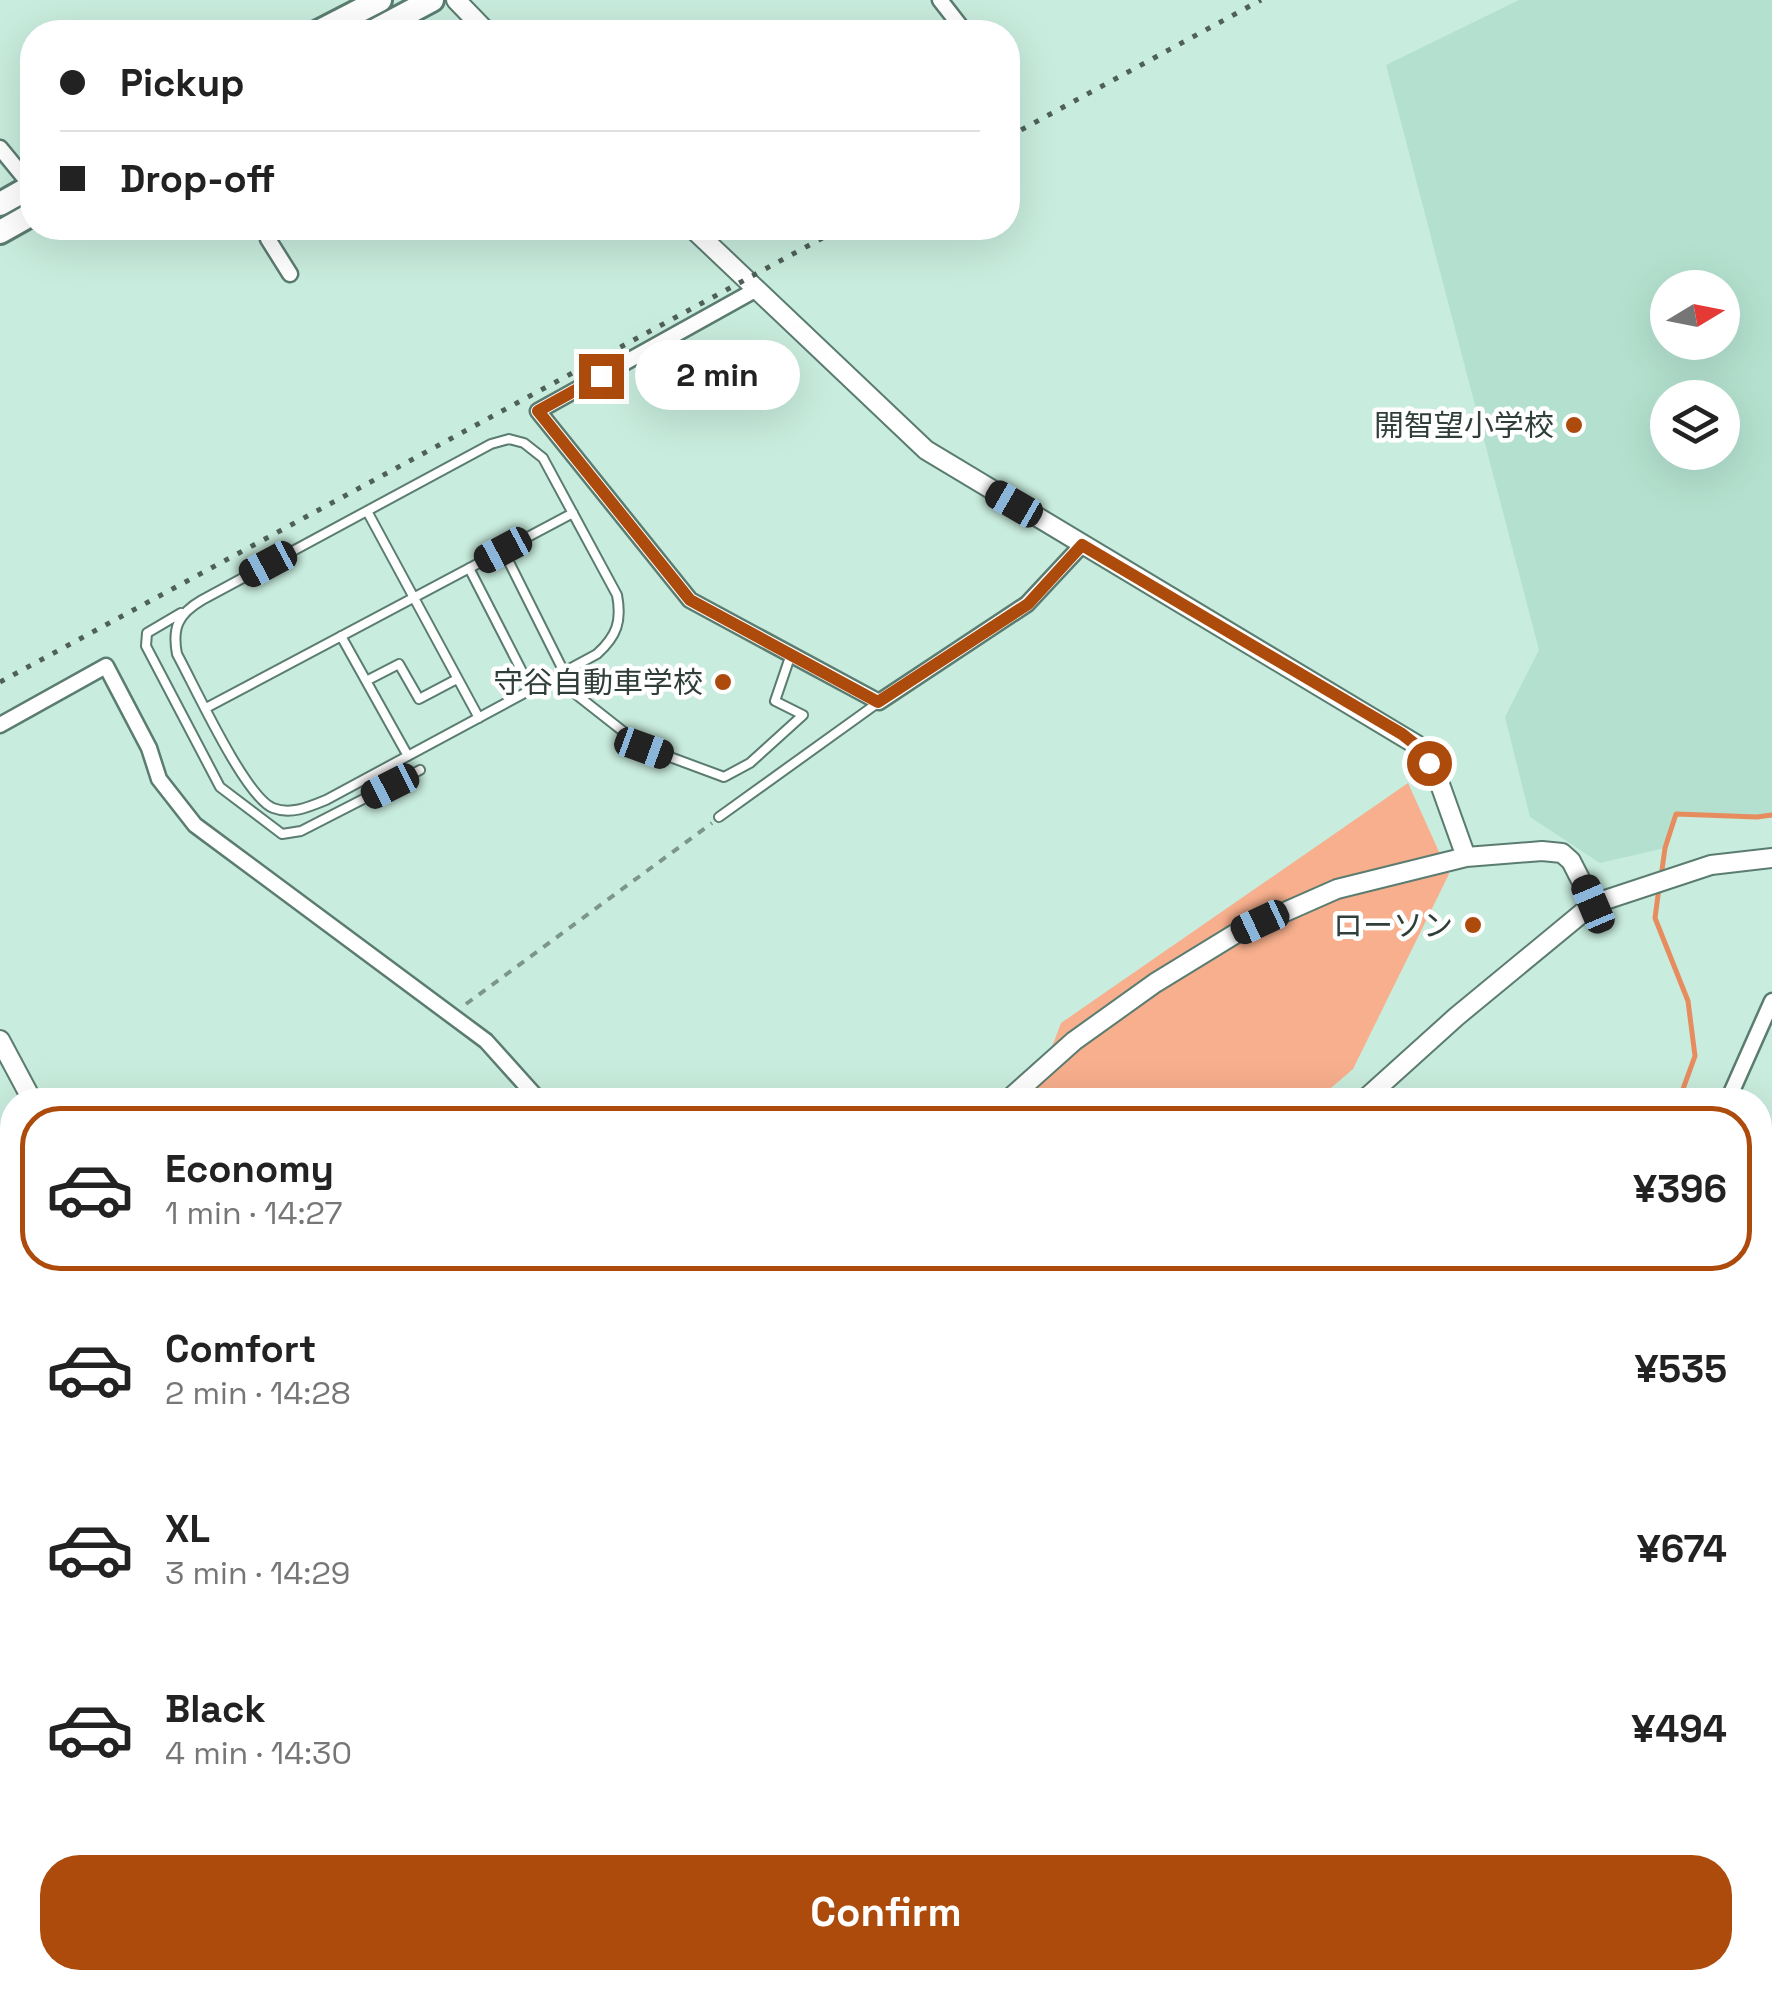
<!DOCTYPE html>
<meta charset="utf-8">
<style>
:root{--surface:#fff;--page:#f6f6f6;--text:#222;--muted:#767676;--line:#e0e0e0;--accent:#ad4b0c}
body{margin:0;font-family:"Space Grotesk","Noto Sans JP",sans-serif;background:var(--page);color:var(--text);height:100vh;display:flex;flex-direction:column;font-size:38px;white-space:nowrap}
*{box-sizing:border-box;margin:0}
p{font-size:32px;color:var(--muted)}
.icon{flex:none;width:55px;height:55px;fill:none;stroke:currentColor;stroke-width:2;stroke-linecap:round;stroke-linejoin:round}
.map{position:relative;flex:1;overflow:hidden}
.drawer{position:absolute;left:0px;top:1088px;width:1772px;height:902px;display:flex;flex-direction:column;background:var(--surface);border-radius:40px 40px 0 0;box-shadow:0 10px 40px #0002}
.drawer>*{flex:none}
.hud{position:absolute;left:20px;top:20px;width:1000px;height:220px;border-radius:40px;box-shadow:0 10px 40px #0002;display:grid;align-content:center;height:220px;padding:0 40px;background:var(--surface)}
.needle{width:65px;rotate:80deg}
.controls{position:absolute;left:1650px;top:270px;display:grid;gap:20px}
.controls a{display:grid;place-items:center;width:90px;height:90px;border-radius:50%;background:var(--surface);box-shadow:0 10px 40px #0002;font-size:50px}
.end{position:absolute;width:45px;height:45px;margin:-22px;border:12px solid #ad4b0c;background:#fff;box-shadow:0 0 0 5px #fff}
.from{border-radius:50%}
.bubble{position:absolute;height:70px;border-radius:35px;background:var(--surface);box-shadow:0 10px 40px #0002;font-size:32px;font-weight:700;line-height:70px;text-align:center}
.car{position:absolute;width:30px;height:60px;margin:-30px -15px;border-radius:12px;box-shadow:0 0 8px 2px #0007;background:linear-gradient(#222 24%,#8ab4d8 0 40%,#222 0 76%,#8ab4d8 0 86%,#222 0)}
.hud b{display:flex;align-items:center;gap:35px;height:95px;font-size:38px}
.hud b+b{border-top:2px solid var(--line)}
.hud i{width:25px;height:25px;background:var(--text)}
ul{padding:18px 0 0;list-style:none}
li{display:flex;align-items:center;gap:30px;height:165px;margin:0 20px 15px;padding:0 20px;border:5px solid transparent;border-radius:40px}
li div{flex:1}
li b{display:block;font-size:38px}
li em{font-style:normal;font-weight:700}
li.on{border-color:var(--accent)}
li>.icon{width:90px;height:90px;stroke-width:1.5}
.cta{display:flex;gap:20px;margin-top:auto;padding:20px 40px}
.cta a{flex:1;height:115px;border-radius:40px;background:var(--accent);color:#fff;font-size:40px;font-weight:700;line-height:115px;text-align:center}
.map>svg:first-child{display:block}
.built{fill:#b4e1cf;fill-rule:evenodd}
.green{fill:#f7af8d}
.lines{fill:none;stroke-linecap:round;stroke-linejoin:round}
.stream{stroke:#e78c5f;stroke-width:5}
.service-casing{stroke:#5b7c70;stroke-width:12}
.minor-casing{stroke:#5b7c70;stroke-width:19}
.tertiary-casing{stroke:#5b7c70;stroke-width:22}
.trunk-casing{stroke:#5b7c70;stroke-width:28}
.path{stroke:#7d968c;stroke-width:4;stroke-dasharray:8 8;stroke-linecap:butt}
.service{stroke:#fff;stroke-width:8}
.minor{stroke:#fff;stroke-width:14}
.tertiary{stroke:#fff;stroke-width:18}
.trunk{stroke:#fff;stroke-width:22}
.rail{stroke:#4e6059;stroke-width:5;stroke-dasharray:5 10;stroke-linecap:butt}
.route{stroke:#ad4b0c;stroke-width:12}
.poi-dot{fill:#ad4b0c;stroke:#fff;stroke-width:4}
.labels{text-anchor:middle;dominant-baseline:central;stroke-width:9;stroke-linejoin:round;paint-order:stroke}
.poi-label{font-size:30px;fill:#313f3a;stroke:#fff;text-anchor:end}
</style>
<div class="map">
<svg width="1772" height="1989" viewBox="0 0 1772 1989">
<rect width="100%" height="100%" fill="#c8ecdd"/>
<path class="built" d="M 1519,0 L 1772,0 L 1772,813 L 1757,817 L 1676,814 L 1665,848 L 1600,863 L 1530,817 L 1505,717 L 1539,650 L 1386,65 ZM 1668,288 L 1722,288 L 1722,342 L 1668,342 ZM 1668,398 L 1722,398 L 1722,452 L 1668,452 Z
M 691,1978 L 1305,1978 L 1304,1989 L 691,1989 Z"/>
<path class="green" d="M 1408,783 L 1449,874 L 1353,1069 L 1317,1100 L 1032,1100 L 1061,1023 Z
M 1772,1232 L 1772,1373 L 1760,1390 L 1760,1239 Z
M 1772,1850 L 1772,1963 L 1760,1962 L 1760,1873 Z"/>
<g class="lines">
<path class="stream" d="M 1661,877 L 1665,848 L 1676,814 L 1757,817 L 1772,815
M 1659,888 L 1655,918 L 1688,1001 L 1695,1056 L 1679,1100
M 1327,1989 L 1327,1978"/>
<defs>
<path id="service" d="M 509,439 L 524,443 L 543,458 L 617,595 C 622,621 617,636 597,654 L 326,800 C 309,807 291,815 273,808 C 245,797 194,685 177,654 C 172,628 178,614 202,600 L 491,444 Z
M 367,511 L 479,718
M 503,550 L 564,672
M 469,568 L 531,689
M 181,613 L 147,633 L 146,646 L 220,787 L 282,834 L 301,831 L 420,770
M 341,636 L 408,756
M 554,677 L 643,747 L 724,777 L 750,763 L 803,715 L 775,701 L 791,654
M 366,681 L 399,664 L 419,699 L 457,679
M 206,708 L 573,513
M 719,817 L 879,702
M 1456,1989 L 1461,1978"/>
<path id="minor" d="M 940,0 L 965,32
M 0,148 L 32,187
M 266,228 L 268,239 L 290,274
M 757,289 L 538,411 L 690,600 L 879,702 L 1027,604 L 1082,545
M 0,725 L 106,666 L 149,748 L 159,779 L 195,825 L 486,1041 L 539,1100
M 1728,1100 L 1772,1001
M 0,1255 L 4,1262 L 12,1258
M 0,1304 L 12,1297
M 0,1451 L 12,1474
M 1760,1541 L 1772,1528
M 0,1661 L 12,1684
M 1760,1673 L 1772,1694
M 1760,1750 L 1772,1729
M 1760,1970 L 1772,1971
M 1361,1978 L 1361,1989
M 86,1989 L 100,1978
M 472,1989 L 472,1978
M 1677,1989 L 1700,1978"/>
<path id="tertiary" d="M 456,0 L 487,32
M 692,228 L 926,450 L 1417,745 L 1437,776 L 1466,857
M 0,1040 L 32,1100
M 1008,1100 L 1074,1041 L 1155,983 L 1235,934 L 1337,889 L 1466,857 L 1542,851 L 1562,853 L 1571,861 L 1593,904
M 1364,1100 L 1456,1017 L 1593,904 L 1711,865 L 1772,858
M 0,1851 L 12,1844
M 0,1913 L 12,1906
M 447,1978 L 447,1989
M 660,1989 L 660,1978"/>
<path id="trunk" d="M 318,32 L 380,0
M 372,32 L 432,0
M 0,204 L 32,186
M 0,232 L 32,214"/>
</defs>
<use href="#service" class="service-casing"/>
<use href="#minor" class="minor-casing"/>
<use href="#tertiary" class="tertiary-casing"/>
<use href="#trunk" class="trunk-casing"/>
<path class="path" d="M 466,1004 L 712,823"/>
<use href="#service" class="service"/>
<use href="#minor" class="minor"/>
<use href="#tertiary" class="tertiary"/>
<use href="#trunk" class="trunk"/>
<path class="rail" d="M 1008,137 L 1261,0
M 0,682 L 841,228"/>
</g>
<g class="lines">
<path class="route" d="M 601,376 L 538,411 L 690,600 L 878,702 L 1028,604 L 1082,545 L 1402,734 L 1416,745 L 1429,763"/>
</g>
<g class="poi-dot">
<circle cx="1574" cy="425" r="10"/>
<circle cx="723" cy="682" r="10"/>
<circle cx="1473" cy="925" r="10"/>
</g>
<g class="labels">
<g class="poi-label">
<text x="1554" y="425">開智望小学校</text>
<text x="703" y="682">守谷自動車学校</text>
<text x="1453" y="925">ローソン</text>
</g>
</g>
</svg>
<div class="controls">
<a><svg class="needle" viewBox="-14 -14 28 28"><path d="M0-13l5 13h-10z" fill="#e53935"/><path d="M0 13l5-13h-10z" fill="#767676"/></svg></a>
<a><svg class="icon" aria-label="layers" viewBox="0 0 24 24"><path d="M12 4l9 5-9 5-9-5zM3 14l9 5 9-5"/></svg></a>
</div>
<i class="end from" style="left:1429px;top:763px"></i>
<i class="end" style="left:601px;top:376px"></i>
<div class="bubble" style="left:635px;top:340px;width:165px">2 min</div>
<i class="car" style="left:1014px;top:504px;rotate:300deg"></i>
<i class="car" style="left:503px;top:550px;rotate:242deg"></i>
<i class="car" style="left:268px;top:564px;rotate:242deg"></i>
<i class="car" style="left:644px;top:748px;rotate:110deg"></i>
<i class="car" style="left:390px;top:786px;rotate:243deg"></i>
<i class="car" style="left:1593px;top:904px;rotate:337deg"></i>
<i class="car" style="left:1260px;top:922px;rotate:245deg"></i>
<div class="hud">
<b><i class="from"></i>Pickup</b>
<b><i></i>Drop-off</b>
</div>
<section class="drawer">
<ul>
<li class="on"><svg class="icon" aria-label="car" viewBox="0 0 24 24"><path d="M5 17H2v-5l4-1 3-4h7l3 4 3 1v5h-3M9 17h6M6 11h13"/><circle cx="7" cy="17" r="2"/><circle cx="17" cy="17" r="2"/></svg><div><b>Economy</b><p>1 min · 14:27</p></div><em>¥396</em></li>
<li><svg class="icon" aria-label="car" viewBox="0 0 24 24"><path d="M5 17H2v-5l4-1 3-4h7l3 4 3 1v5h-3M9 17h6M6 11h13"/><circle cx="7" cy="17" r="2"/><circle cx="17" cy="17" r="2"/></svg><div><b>Comfort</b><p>2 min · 14:28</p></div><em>¥535</em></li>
<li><svg class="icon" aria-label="car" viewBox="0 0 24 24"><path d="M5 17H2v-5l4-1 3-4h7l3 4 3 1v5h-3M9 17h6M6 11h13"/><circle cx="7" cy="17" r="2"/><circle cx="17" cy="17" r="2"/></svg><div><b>XL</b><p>3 min · 14:29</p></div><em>¥674</em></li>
<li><svg class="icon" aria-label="car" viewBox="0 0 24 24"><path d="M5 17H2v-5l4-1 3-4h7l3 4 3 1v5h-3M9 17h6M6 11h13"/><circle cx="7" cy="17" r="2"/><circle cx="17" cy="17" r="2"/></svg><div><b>Black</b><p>4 min · 14:30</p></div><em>¥494</em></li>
</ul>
<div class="cta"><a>Confirm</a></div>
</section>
</div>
